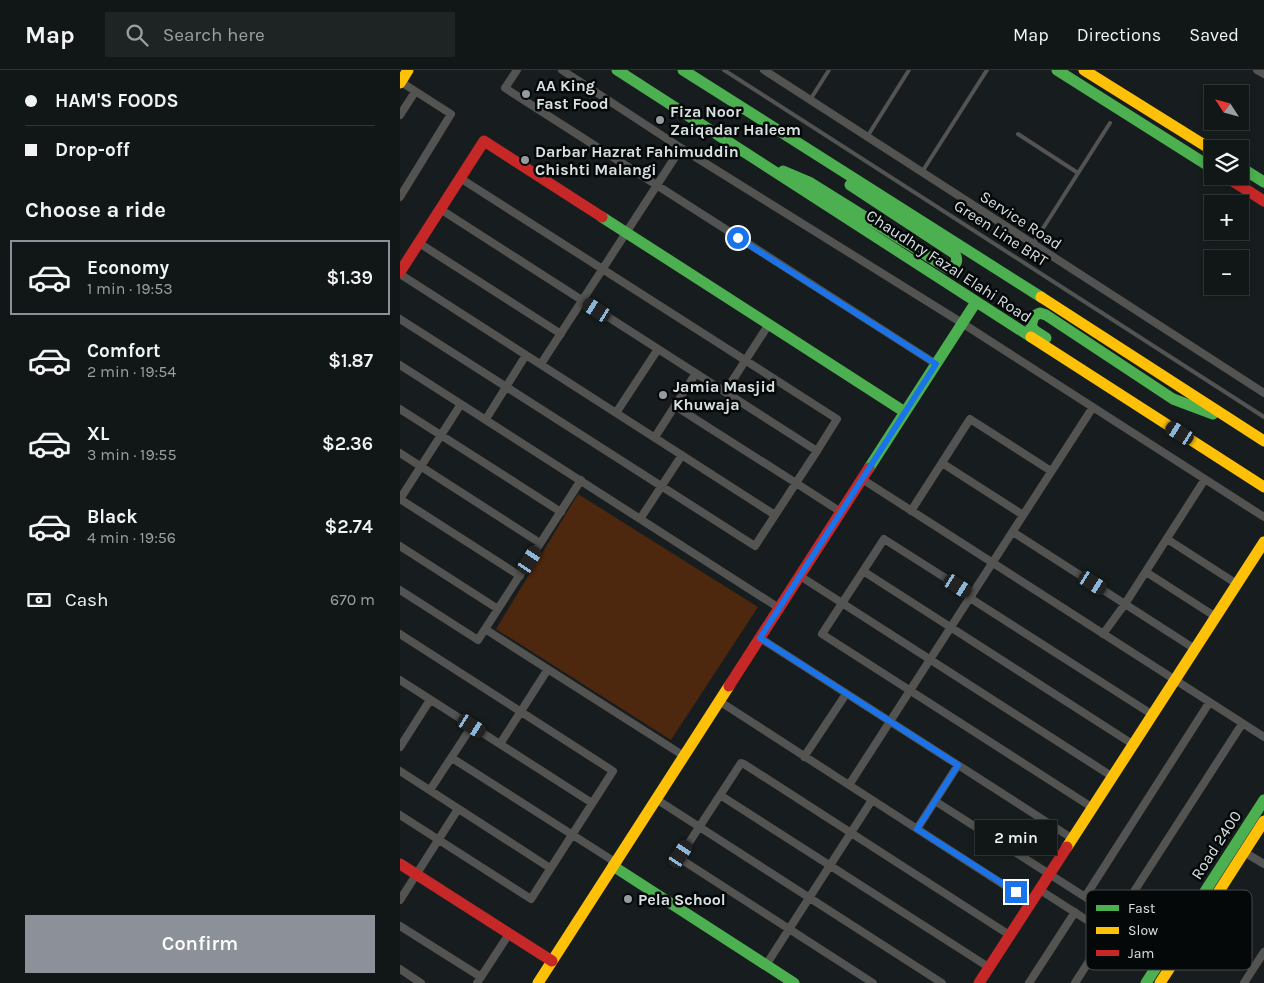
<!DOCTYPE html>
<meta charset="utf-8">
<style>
:root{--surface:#111616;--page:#1e2323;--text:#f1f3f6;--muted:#9c9fa1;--line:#303535;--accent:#8c9099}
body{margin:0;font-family:Karla,sans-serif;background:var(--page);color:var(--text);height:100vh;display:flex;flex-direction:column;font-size:19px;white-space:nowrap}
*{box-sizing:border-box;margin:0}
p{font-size:16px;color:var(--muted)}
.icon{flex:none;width:28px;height:28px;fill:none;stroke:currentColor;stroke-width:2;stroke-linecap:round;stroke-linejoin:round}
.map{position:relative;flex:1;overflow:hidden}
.panel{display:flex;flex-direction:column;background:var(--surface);width:400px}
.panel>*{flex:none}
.hud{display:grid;align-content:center;height:110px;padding:0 25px;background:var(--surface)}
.needle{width:32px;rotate:306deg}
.tools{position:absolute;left:804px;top:15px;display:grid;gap:10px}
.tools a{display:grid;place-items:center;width:45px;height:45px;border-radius:0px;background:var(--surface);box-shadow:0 2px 8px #0003,0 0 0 1px var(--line);font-size:25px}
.end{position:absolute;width:22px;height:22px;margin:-11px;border:6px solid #1a73e8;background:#fff;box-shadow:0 0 0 2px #fff}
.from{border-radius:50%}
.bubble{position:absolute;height:35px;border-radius:0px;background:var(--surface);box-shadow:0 2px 8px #0003,0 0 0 1px var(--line);font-size:16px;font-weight:600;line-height:35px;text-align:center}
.car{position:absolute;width:15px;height:30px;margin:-15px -8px;border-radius:6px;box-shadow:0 0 4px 1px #0007;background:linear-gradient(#222 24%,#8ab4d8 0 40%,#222 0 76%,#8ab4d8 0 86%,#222 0)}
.hud b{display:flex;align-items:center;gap:18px;height:48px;font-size:19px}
.hud b+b{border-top:1px solid var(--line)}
.hud i{width:12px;height:12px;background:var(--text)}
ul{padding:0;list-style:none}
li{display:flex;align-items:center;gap:15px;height:75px;margin:0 10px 8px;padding:0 15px;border:2px solid transparent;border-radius:0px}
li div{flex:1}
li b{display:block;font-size:19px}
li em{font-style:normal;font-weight:600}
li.selected{border-color:var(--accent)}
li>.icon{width:45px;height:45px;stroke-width:1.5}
h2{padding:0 25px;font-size:22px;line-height:60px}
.pay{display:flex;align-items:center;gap:12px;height:55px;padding:0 25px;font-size:19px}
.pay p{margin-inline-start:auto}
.cta{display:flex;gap:10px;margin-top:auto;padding:10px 25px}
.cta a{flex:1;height:58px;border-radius:0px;background:var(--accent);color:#fff;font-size:20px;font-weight:600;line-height:58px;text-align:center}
header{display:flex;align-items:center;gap:30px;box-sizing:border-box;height:70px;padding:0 25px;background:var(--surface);border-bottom:1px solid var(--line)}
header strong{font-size:24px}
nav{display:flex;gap:28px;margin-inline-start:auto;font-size:18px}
.search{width:350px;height:45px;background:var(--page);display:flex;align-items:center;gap:12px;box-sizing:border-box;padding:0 18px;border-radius:0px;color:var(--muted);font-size:19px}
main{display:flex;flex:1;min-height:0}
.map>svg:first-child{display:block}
.green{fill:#4d270e}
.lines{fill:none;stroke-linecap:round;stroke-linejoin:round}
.lane{stroke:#535352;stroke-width:4}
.street{stroke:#535352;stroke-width:8}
.fast{stroke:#4caf50;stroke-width:11}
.slow{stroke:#ffc107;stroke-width:11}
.jam{stroke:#c62828;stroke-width:11}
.route{stroke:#1a73e8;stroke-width:6}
.poi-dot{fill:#949c9d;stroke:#050809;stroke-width:2}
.labels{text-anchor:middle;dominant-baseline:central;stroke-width:5;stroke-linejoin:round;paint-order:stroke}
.poi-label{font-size:16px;font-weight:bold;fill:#d8e0e1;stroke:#050809;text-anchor:start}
.street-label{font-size:16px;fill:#d8e0e1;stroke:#050809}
.key{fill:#050809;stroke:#44494a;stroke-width:1}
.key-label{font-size:14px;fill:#d8e0e1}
</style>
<header>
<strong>Map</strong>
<div class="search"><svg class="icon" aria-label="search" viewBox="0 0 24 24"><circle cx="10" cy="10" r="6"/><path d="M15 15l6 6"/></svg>Search here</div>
<nav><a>Map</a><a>Directions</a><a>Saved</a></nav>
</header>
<main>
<section class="panel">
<div class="hud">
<b><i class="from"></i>HAM'S FOODS</b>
<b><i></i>Drop-off</b>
</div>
<h2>Choose a ride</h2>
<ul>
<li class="selected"><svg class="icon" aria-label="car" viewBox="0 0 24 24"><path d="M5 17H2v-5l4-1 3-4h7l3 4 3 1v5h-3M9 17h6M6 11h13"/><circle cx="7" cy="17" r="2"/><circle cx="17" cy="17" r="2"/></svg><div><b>Economy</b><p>1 min · 19:53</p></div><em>$1.39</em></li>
<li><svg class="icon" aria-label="car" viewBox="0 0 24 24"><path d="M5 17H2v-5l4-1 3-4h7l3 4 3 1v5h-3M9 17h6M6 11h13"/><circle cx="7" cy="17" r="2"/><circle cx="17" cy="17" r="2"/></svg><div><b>Comfort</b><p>2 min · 19:54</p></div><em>$1.87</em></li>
<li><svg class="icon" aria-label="car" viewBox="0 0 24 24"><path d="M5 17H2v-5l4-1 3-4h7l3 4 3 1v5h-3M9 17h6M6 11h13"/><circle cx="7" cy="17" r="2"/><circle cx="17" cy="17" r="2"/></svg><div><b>XL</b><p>3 min · 19:55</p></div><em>$2.36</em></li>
<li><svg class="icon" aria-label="car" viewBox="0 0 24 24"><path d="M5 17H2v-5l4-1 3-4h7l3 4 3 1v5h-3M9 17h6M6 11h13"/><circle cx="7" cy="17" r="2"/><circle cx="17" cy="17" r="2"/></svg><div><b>Black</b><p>4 min · 19:56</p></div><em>$2.74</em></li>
</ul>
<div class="pay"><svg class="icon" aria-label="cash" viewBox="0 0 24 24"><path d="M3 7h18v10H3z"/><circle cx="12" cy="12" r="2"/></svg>Cash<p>670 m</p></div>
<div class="cta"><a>Confirm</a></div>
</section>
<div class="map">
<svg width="864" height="913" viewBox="0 0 864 913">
<rect width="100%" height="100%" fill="#171d1e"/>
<path class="green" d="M 178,424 L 358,537 L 271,670 L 96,559 Z"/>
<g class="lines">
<path class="lane" d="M 324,0 L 864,347
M 410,30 L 429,0
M 618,64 L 678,103
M 467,67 L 509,0
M 522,102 L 587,0
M 633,174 L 710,53"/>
<path class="street" d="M 117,0 L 105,18 L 536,294
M 162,0 L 281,78 L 562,253 L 864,447
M 364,0 L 864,323
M 857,0 L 864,4
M 0,45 L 15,22
M 60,108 L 437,349 L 417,381
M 0,127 L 51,44 L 1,12
M 40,139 L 417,381 L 396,413 L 275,336
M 19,173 L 161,264
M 0,204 L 375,445
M 0,249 L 355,476 L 396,413 L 441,442
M 141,294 L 281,78
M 0,295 L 379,538
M 325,322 L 369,254
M 0,339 L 161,442
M 216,343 L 258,279
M 86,349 L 126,285
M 255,367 L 296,303
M 0,383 L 140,473
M 542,393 L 623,445
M 462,409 L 864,667
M 0,429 L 120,506
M 0,429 L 61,334
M 511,441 L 570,349 L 651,401
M 240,449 L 282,385
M 613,462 L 795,579
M 767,469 L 837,514
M 0,476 L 98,539
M 463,501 L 734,675
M 746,502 L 816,547
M 400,506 L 713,707
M 0,520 L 78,570 L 181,410
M 572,525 L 484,469 L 422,564 L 693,738
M 570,528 L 753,645
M 85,559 L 284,686
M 0,564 L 213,701 L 131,829 L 0,745
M 703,564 L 725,534 L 805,409
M 360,568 L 558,695
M 0,610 L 192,733
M 319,631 L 449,715
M 100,674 L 148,599
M 0,677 L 30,630
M 404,687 L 446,624
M 52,688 L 215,792
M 0,701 L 150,798
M 30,720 L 72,656
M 320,725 L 590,898
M 256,729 L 542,913
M 535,731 L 768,880
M 517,759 L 558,695 L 673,769
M 844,782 L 864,794
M 640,820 L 707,863
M 685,827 L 809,633
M 0,830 L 58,739
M 632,833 L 449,715 L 693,337
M 0,856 L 81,907
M 366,895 L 472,730
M 0,899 L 21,913
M 77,913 L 109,864
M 473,913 L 279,788 L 341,693 L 344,694 L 611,866
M 629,913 L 675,842
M 675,913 L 842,654
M 844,913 L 864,882"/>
<path class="fast" d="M 217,0 L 631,267
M 283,0 L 641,227
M 657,0 L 812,98
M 840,97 L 864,112
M 383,101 L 409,112 L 547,198 L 552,198 C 557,193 558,190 555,184 L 450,115
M 202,147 L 505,342
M 646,268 L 635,261 L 631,256 L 634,246 L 640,243 L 646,245 L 773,329 L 813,344
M 469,398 L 576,232
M 213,796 L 394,913
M 746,913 L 864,730"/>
<path class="slow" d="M 684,0 L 812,80
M 0,13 L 8,0
M 641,227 L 864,371
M 631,267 L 864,417
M 667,777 L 864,472
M 138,913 L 329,616
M 760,913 L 864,751"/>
<path class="jam" d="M 825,106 L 864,131
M 0,202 L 84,71 L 202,147
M 329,616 L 469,398
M 0,794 L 152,891
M 579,913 L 667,777"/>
</g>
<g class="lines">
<path class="route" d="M 338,168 L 536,294 L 360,568 L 558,695 L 517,759 L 616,822"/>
</g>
<g class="poi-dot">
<circle cx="126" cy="24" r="5"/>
<circle cx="260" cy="50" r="5"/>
<circle cx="125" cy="90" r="5"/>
<circle cx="263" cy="325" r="5"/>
<circle cx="228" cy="829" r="5"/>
</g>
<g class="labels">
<g class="poi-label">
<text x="136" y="15">AA King<tspan x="136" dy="18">Fast Food</tspan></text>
<text x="270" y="41">Fiza Noor<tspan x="270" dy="18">Zaiqadar Haleem</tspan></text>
<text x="135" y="81">Darbar Hazrat Fahimuddin<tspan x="135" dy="18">Chishti Malangi</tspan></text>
<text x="273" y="316">Jamia Masjid<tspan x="273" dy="18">Khuwaja</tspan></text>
<text x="238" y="829">Pela School</text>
</g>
<g class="street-label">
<text transform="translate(621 150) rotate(33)">Service Road</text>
<text transform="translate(601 163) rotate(33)">Green Line BRT</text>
<text transform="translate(549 196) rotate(33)">Chaudhry Fazal Elahi Road</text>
<text transform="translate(816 775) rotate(-57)">Road 2400</text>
</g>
</g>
<rect x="686" y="820" width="166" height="80" rx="8" class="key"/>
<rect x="696" y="835" width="23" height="6" fill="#4caf50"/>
<rect x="696" y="857" width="23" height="7" fill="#ffc107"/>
<rect x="696" y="880" width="23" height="6" fill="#c62828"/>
<g class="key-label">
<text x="728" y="843">Fast</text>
<text x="728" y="865">Slow</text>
<text x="728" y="888">Jam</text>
</g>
</svg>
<div class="tools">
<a><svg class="needle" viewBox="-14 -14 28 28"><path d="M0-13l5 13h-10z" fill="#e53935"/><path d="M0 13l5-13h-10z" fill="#9c9fa1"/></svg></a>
<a><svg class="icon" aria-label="layers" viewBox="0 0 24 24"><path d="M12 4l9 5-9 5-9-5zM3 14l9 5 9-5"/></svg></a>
<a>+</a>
<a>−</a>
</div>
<i class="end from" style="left:338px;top:168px"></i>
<i class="end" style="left:616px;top:822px"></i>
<div class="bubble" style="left:575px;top:750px;width:82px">2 min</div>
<i class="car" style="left:197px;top:240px;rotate:303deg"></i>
<i class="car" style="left:780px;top:363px;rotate:303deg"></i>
<i class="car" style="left:130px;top:490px;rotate:33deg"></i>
<i class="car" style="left:693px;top:513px;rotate:123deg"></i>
<i class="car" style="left:558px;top:516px;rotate:123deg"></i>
<i class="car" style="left:72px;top:656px;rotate:122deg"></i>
<i class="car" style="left:281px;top:784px;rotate:34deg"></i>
</div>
</main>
